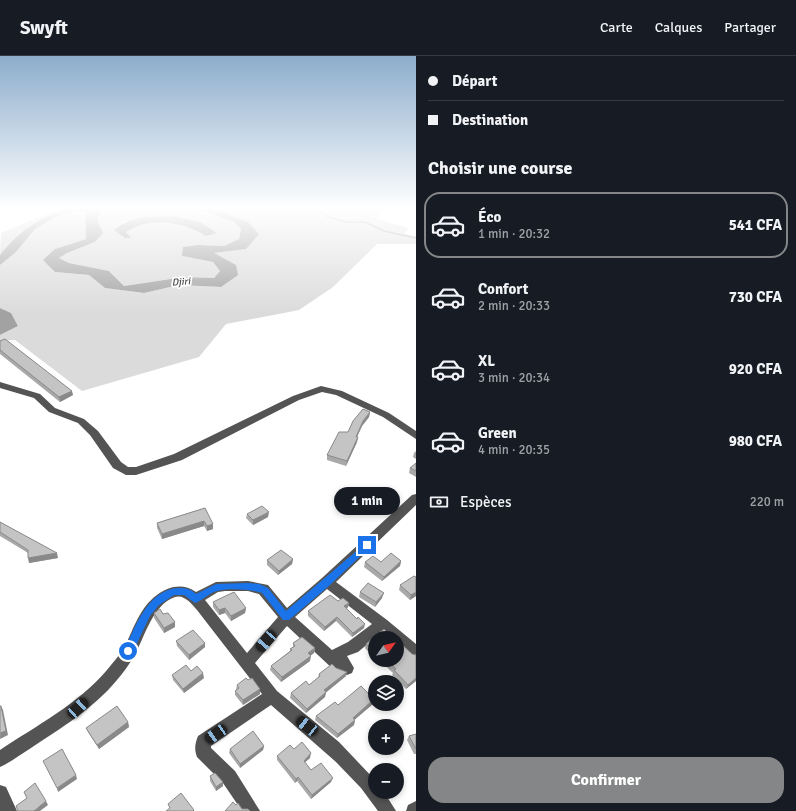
<!DOCTYPE html>
<html lang="fr">
<meta charset="utf-8">
<style>
:root{--surface:#171b24;--page:#242831;--text:#f1f3f6;--muted:#9ea1a6;--line:#363941;--accent:#858687}
body{margin:0;font-family:Signika,sans-serif;background:var(--page);color:var(--text);height:100vh;display:flex;flex-direction:column;font-size:15px;white-space:nowrap}
*{box-sizing:border-box;margin:0}
p{font-size:13px;color:var(--muted)}
.icon{flex:none;width:22px;height:22px;fill:none;stroke:currentColor;stroke-width:2;stroke-linecap:round;stroke-linejoin:round}
.map{position:relative;flex:1;overflow:hidden}
.sheet{display:flex;flex-direction:column;background:var(--surface);width:380px}
.sheet>*{flex:none}
.guide{display:grid;align-content:center;height:88px;padding:0 12px;background:var(--surface)}
.needle{width:26px;rotate:56deg}
.fabs{position:absolute;left:368px;top:575px;display:grid;gap:8px}
.fabs a{display:grid;place-items:center;width:36px;height:36px;border-radius:50%;background:var(--surface);box-shadow:0 2px 6px #0003;font-size:20px}
.end{position:absolute;width:18px;height:18px;margin:-9px;border:5px solid #1a73e8;background:#fff;box-shadow:0 0 0 2px #fff}
.from{border-radius:50%}
.bubble{position:absolute;height:28px;border-radius:14px;background:var(--surface);box-shadow:0 2px 6px #0003;font-size:13px;font-weight:700;line-height:28px;text-align:center}
.car{position:absolute;width:12px;height:24px;margin:-12px -6px;border-radius:5px;box-shadow:0 0 3px 1px #0007;background:linear-gradient(#222 24%,#8ab4d8 0 40%,#222 0 76%,#8ab4d8 0 86%,#222 0)}
.guide b{display:flex;align-items:center;gap:14px;height:38px;font-size:15px}
.guide b+b{border-top:1px solid var(--line)}
.guide i{width:10px;height:10px;background:var(--text)}
ul{padding:0;list-style:none}
li{display:flex;align-items:center;gap:12px;height:66px;margin:0 8px 6px;padding:0 4px;border:2px solid transparent;border-radius:16px}
li div{flex:1}
li b{display:block;font-size:15px}
li em{font-style:normal;font-weight:700}
li.current{border-color:var(--accent)}
li>.icon{width:36px;height:36px;stroke-width:1.5}
h2{padding:0 12px;font-size:18px;line-height:48px}
.pay{display:flex;align-items:center;gap:10px;height:44px;padding:0 12px;font-size:15px}
.pay p{margin-inline-start:auto}
.action{display:flex;gap:8px;margin-top:auto;padding:8px 12px}
.action a{flex:1;height:46px;border-radius:16px;background:var(--accent);color:#fff;font-size:16px;font-weight:700;line-height:46px;text-align:center}
header{display:flex;align-items:center;gap:24px;box-sizing:border-box;height:56px;padding:0 20px;background:var(--surface);border-bottom:1px solid var(--line)}
header strong{font-size:19px}
nav{display:flex;gap:22px;margin-inline-start:auto;font-size:14px}
main{display:flex;flex:1;min-height:0}
.map>svg:first-child{display:block}
.green{fill:#dbdbdb;fill-rule:evenodd}
.water{fill:#a2a2a2}
.lines{fill:none;stroke-linecap:round;stroke-linejoin:round}
.stream{stroke:#a2a2a2;stroke-width:1.5}
.minor{fill:#545454;fill-rule:evenodd}
.wall{fill:#a9a9a9}
.shaded-wall{fill:#898989}
.building{fill:#c4c4c4;stroke:#898989}
.route{fill:#1a73e8}
.labels{text-anchor:middle;dominant-baseline:central;stroke-width:3.5;stroke-linejoin:round;paint-order:stroke}
.far-water-label{font-size:10px;font-style:italic;fill:#434343;stroke:#fff}
</style>
<header>
<strong>Swyft</strong>
<nav><a>Carte</a><a>Calques</a><a>Partager</a></nav>
</header>
<main>
<div class="map">
<svg width="416" height="755" viewBox="0 0 416 755">
<rect width="100%" height="100%" fill="#fff"/>
<path class="green" d="M 63,151 L 71,151 L 47,160 L 0,199 L 1,177 Z
M 97,151 L 191,151 L 234,166 L 241,173 L 239,183 L 224,190 L 199,189 L 182,200 L 213,206 L 220,215 L 214,222 L 184,221 L 124,230 L 109,215 L 69,207 L 59,202 L 67,197 L 95,186 L 97,163 L 101,153 ZM 142,162 L 200,166 L 217,177 L 206,180 C 188,168 157,159 136,169 C 133,171 129,174 126,176 L 130,182 L 114,174 L 123,166 Z
M 209,151 L 393,151 L 384,152 L 378,163 L 409,172 L 404,178 L 416,180 L 416,188 L 377,188 L 333,231 L 299,254 L 226,268 L 199,301 L 82,335 L 15,284 L 0,285 L 0,279 L 18,270 L 11,257 L 0,252 L 0,209 L 16,196 L 35,173 L 56,161 L 74,155 L 85,156 L 86,183 L 55,193 L 55,216 L 89,219 L 105,232 L 144,237 L 179,229 L 221,231 L 235,209 L 213,197 L 246,193 L 248,166 Z"/>
<path class="water" d="M 71,151 L 97,151 L 102,153 L 97,163 L 103,177 L 95,186 L 67,197 L 59,202 L 69,207 L 109,215 L 124,230 L 184,221 L 214,222 L 220,215 L 213,206 L 182,200 L 183,191 L 199,189 L 224,190 L 239,183 L 241,173 L 234,166 L 191,151 L 209,151 L 248,166 L 259,178 L 246,193 L 214,197 L 236,209 L 238,219 L 221,231 L 179,229 L 144,237 L 105,232 L 89,219 L 55,216 L 43,204 L 55,193 L 86,183 L 85,156 L 74,155 L 56,161 L 35,173 L 16,196 L 0,209 L 0,199 C 21,173 39,162 71,151 Z
M 173,160 L 200,166 L 217,177 L 206,180 C 182,165 151,160 126,176 L 131,182 L 125,182 L 114,174 C 131,159 152,161 173,160 Z
M 0,252 L 11,257 L 18,270 L 0,279 Z"/>
<g class="lines">
<path class="stream" d="M 314,151 L 328,161 L 346,166 L 365,166 L 384,175 L 416,182"/>
<path class="minor" d="M 0,326 L 40,338 L 55,352 L 84,363 L 98,375 L 121,406 L 128,411 L 136,411 L 174,398 L 293,340 L 321,330 L 342,335 L 389,357 L 416,375 L 416,383 L 383,361 L 336,339 L 322,336 L 299,344 L 182,404 L 136,419 L 126,419 L 113,412 L 90,379 L 78,367 L 49,356 L 34,342 L 0,332 Z
M 416,438 L 416,449 L 336,526 L 387,564 L 416,588 L 416,603 L 411,602 L 397,589 L 397,582 L 388,582 L 382,576 L 358,596 L 347,600 L 354,612 L 352,617 L 347,619 L 335,615 L 287,570 L 255,607 L 277,635 L 339,686 L 375,724 L 375,736 L 384,736 L 396,755 L 378,755 L 361,732 L 336,706 L 271,649 L 211,690 L 211,692 L 235,715 L 260,755 L 242,755 L 223,727 L 197,701 C 194,693 195,688 198,680 L 262,638 L 197,554 C 192,548 184,538 175,541 C 152,549 145,581 134,600 C 129,609 123,617 117,624 C 93,653 61,672 31,692 C 21,698 11,706 0,711 L 0,694 C 36,670 78,648 107,614 C 113,606 120,599 125,590 C 134,572 140,551 157,539 C 169,530 183,527 196,536 L 216,526 L 248,525 L 268,529 L 287,552 L 322,522 L 412,439 ZM 327,533 L 372,568 L 348,586 L 332,594 L 295,561 ZM 225,535 L 248,535 L 259,538 L 278,561 L 247,597 L 205,544 L 218,536 Z
M 0,729 L 6,731 L 17,755 L 0,755 Z
M 416,745 L 416,755 L 406,755 L 408,749 Z"/>
</g>
<path class="wall" d="M 0,285 L 73,339 L 60,346 L 0,298 Z
M 370,356 L 369,361 L 362,370 L 357,381 L 358,381 L 357,386 L 346,410 L 327,404 L 327,399 Z
M 416,395 L 416,403 L 413,401 L 414,397 Z
M 416,407 L 416,421 L 409,417 L 410,412 Z
M 205,452 L 213,473 L 207,475 L 204,470 L 162,483 L 157,472 L 157,467 Z
M 247,458 L 268,461 L 253,469 L 246,462 Z
M 0,466 L 58,502 L 29,507 L 28,497 L 0,480 Z
M 293,503 L 292,508 L 278,519 L 267,509 L 267,504 Z
M 401,505 L 400,510 L 382,525 L 364,511 L 365,506 Z
M 400,529 L 416,540 L 410,544 L 399,534 Z
M 360,536 L 382,542 L 375,551 L 359,541 Z
M 338,545 L 349,547 L 348,551 L 347,553 L 364,572 L 352,581 L 336,565 L 324,575 L 308,560 L 308,555 Z
M 213,546 L 246,552 L 245,557 L 231,565 L 225,557 L 219,559 L 213,551 Z
M 154,557 L 163,558 L 175,566 L 175,571 L 164,577 L 154,562 Z
M 384,573 L 390,579 L 397,579 L 398,585 L 412,598 L 416,599 L 416,625 L 406,633 L 392,619 L 393,617 L 379,604 L 397,604 L 397,582 L 375,582 L 375,600 L 374,599 L 372,600 L 365,592 L 366,588 Z
M 176,585 L 205,591 L 189,604 L 177,590 Z
M 293,587 L 315,592 L 314,597 L 310,600 L 310,605 L 281,626 L 270,614 L 271,610 L 290,595 L 290,593 L 293,591 Z
M 191,615 L 204,622 L 184,637 L 173,624 L 172,619 Z
M 319,618 L 346,620 L 326,636 L 325,641 L 306,657 L 290,642 L 291,637 L 309,629 L 318,622 Z
M 237,629 L 260,633 L 260,638 L 243,649 L 235,639 L 235,635 L 236,634 Z
M 373,648 L 355,663 L 354,669 L 337,682 L 315,664 L 316,660 L 338,649 Z
M 128,666 L 129,671 L 99,693 L 88,676 L 86,672 Z
M 416,678 L 416,698 L 414,698 L 407,684 L 409,680 Z
M 264,690 L 263,694 L 240,712 L 229,697 L 230,693 Z
M 294,693 L 310,702 L 305,706 L 311,714 L 331,726 L 311,743 L 297,725 L 295,727 L 277,704 L 277,700 Z
M 210,720 L 223,726 L 223,730 L 216,735 L 210,725 Z"/>
<path class="shaded-wall" d="M 72,335 L 73,339 L 60,346 L 59,341 Z
M 370,356 L 369,361 L 362,370 L 355,385 L 356,381 L 363,365 Z
M 358,381 L 357,386 L 346,410 L 347,405 Z
M 269,456 L 268,461 L 253,469 L 253,464 Z
M 204,465 L 204,470 L 162,483 L 162,478 Z
M 213,468 L 213,473 L 207,475 L 207,470 Z
M 57,497 L 58,502 L 29,507 L 28,502 Z
M 293,503 L 292,508 L 278,519 L 279,515 Z
M 401,505 L 400,510 L 382,525 L 384,521 Z
M 416,536 L 416,540 L 410,544 L 411,539 Z
M 384,537 L 382,542 L 375,551 L 376,546 Z
M 349,547 L 348,551 L 343,555 L 344,550 Z
M 225,552 L 225,557 L 219,559 L 219,554 Z
M 246,552 L 245,557 L 231,565 L 231,560 Z
M 337,561 L 336,565 L 324,575 L 325,571 Z
M 175,566 L 175,571 L 164,577 L 164,572 Z
M 365,568 L 364,572 L 352,581 L 353,577 Z
M 205,587 L 205,591 L 189,604 L 189,599 Z
M 315,592 L 314,597 L 307,602 L 308,597 Z
M 311,600 L 310,605 L 281,626 L 282,621 Z
M 347,616 L 346,620 L 323,639 L 324,634 Z
M 203,617 L 204,622 L 184,637 L 183,633 Z
M 416,622 L 416,625 L 406,633 L 408,629 Z
M 260,633 L 260,638 L 243,649 L 243,644 Z
M 326,636 L 325,641 L 306,657 L 307,653 Z
M 374,643 L 373,648 L 352,666 L 353,662 Z
M 1,650 L 3,654 L 8,679 L 0,683 Z
M 355,664 L 354,669 L 337,682 L 338,678 Z
M 128,666 L 129,671 L 99,693 L 97,689 Z
M 264,690 L 263,694 L 240,712 L 240,708 Z
M 311,697 L 310,702 L 302,709 L 304,705 Z
M 76,719 L 77,723 L 58,736 L 57,732 Z
M 298,721 L 297,725 L 295,727 L 296,723 Z
M 333,722 L 331,726 L 311,743 L 312,739 Z
M 223,726 L 223,730 L 216,735 L 216,731 Z
M 46,745 L 48,749 L 40,755 L 34,755 Z"/>
<path class="building" d="M 5,283 L 72,335 L 59,341 L 0,294 L 0,285 Z
M 363,353 L 370,356 L 363,365 L 356,381 L 358,381 L 347,405 L 327,399 L 339,376 L 348,376 L 353,365 Z
M 416,407 L 416,415 L 410,412 Z
M 262,450 L 269,456 L 253,464 L 247,458 Z
M 205,452 L 213,468 L 207,470 L 204,465 L 162,478 L 157,467 Z
M 0,466 L 57,497 L 28,502 L 28,494 L 0,476 Z
M 281,494 L 293,503 L 279,515 L 267,504 Z
M 391,497 L 401,505 L 384,521 L 365,506 L 373,500 L 381,506 Z
M 414,520 L 416,521 L 416,536 L 411,539 L 400,529 Z
M 368,527 L 384,537 L 376,546 L 360,536 Z
M 234,536 L 246,552 L 231,560 L 225,552 L 219,554 L 213,546 Z
M 330,539 L 338,545 L 343,542 L 349,547 L 344,550 L 357,563 L 358,561 L 365,568 L 353,577 L 337,561 L 325,571 L 308,555 Z
M 160,553 L 163,558 L 168,557 L 175,566 L 164,572 L 154,557 Z
M 384,573 L 390,579 L 397,579 L 398,585 L 412,598 L 416,599 L 416,622 L 408,629 L 394,614 L 396,613 L 386,604 L 397,604 L 397,582 L 375,582 L 375,594 L 374,595 L 366,588 Z
M 193,574 L 205,587 L 189,599 L 176,585 Z
M 302,581 L 315,592 L 308,597 L 311,600 L 282,621 L 271,610 L 292,594 L 290,593 L 295,590 L 293,587 Z
M 332,608 L 336,612 L 347,616 L 324,634 L 326,636 L 307,653 L 291,637 L 306,625 L 309,629 L 320,620 L 319,618 Z
M 186,609 L 191,615 L 197,610 L 203,617 L 183,633 L 172,619 Z
M 246,622 L 248,624 L 252,622 L 260,633 L 243,644 L 235,635 L 239,632 L 237,629 Z
M 361,630 L 374,643 L 353,662 L 355,664 L 338,678 L 316,660 L 335,646 L 338,649 Z
M 0,650 L 1,650 L 6,675 L 0,677 Z
M 117,650 L 128,666 L 97,689 L 86,672 Z
M 253,675 L 264,690 L 240,708 L 230,693 Z
M 416,678 L 416,693 L 409,680 Z
M 302,686 L 311,697 L 304,705 L 311,714 L 321,707 L 333,722 L 312,739 L 298,721 L 296,723 L 277,700 L 290,689 L 294,693 Z
M 62,693 L 76,719 L 57,732 L 43,705 Z
M 215,717 L 223,726 L 216,731 L 210,720 Z
M 35,727 L 46,745 L 34,755 L 18,755 L 16,750 L 27,742 L 24,736 Z
M 181,737 L 194,754 L 193,755 L 166,755 L 170,752 L 168,748 Z
M 233,746 L 236,749 L 238,747 L 242,753 L 248,753 L 250,755 L 225,755 Z"/>
<linearGradient id="sky" x2="0" y2="1"><stop stop-color="#8cadcc"/><stop offset="0.59" stop-color="#fff"/><stop offset="1" stop-color="#fff" stop-opacity="0"/></linearGradient>
<rect width="416" height="257" fill="url(#sky)"/>
<path class="route" d="M 367,486 L 371,489 L 370,491 L 330,529 L 289,564 L 283,564 L 262,537 C 252,533 227,532 217,535 C 209,537 203,544 195,547 L 184,539 L 174,539 L 159,549 L 150,560 L 132,598 L 128,599 L 125,598 L 124,595 C 135,571 148,533 179,532 C 186,532 191,533 196,538 L 216,528 L 248,527 L 259,528 L 268,532 L 286,555 Z"/>
<g class="labels">
<g class="far-water-label">
<text transform="translate(181 226) rotate(-5)">Djiri</text>
</g>
</g>
</svg>
<div class="fabs">
<a><svg class="needle" viewBox="-14 -14 28 28"><path d="M0-13l5 13h-10z" fill="#e53935"/><path d="M0 13l5-13h-10z" fill="#9ea1a6"/></svg></a>
<a><svg class="icon" aria-label="layers" viewBox="0 0 24 24"><path d="M12 4l9 5-9 5-9-5zM3 14l9 5 9-5"/></svg></a>
<a>+</a>
<a>−</a>
</div>
<i class="end from" style="left:128px;top:595px"></i>
<i class="end" style="left:367px;top:489px"></i>
<div class="bubble" style="left:334px;top:431px;width:66px">1 min</div>
<i class="car" style="left:266px;top:585px;rotate:221deg"></i>
<i class="car" style="left:78px;top:652px;rotate:47deg"></i>
<i class="car" style="left:307px;top:670px;rotate:308deg"></i>
<i class="car" style="left:216px;top:678px;rotate:236deg"></i>
</div>
<section class="sheet">
<div class="guide">
<b><i class="from"></i>Départ</b>
<b><i></i>Destination</b>
</div>
<h2>Choisir une course</h2>
<ul>
<li class="current"><svg class="icon" aria-label="car" viewBox="0 0 24 24"><path d="M5 17H2v-5l4-1 3-4h7l3 4 3 1v5h-3M9 17h6M6 11h13"/><circle cx="7" cy="17" r="2"/><circle cx="17" cy="17" r="2"/></svg><div><b>Éco</b><p>1 min · 20:32</p></div><em>541 CFA</em></li>
<li><svg class="icon" aria-label="car" viewBox="0 0 24 24"><path d="M5 17H2v-5l4-1 3-4h7l3 4 3 1v5h-3M9 17h6M6 11h13"/><circle cx="7" cy="17" r="2"/><circle cx="17" cy="17" r="2"/></svg><div><b>Confort</b><p>2 min · 20:33</p></div><em>730 CFA</em></li>
<li><svg class="icon" aria-label="car" viewBox="0 0 24 24"><path d="M5 17H2v-5l4-1 3-4h7l3 4 3 1v5h-3M9 17h6M6 11h13"/><circle cx="7" cy="17" r="2"/><circle cx="17" cy="17" r="2"/></svg><div><b>XL</b><p>3 min · 20:34</p></div><em>920 CFA</em></li>
<li><svg class="icon" aria-label="car" viewBox="0 0 24 24"><path d="M5 17H2v-5l4-1 3-4h7l3 4 3 1v5h-3M9 17h6M6 11h13"/><circle cx="7" cy="17" r="2"/><circle cx="17" cy="17" r="2"/></svg><div><b>Green</b><p>4 min · 20:35</p></div><em>980 CFA</em></li>
</ul>
<div class="pay"><svg class="icon" aria-label="cash" viewBox="0 0 24 24"><path d="M3 7h18v10H3z"/><circle cx="12" cy="12" r="2"/></svg>Espèces<p>220 m</p></div>
<div class="action"><a>Confirmer</a></div>
</section>
</main>
